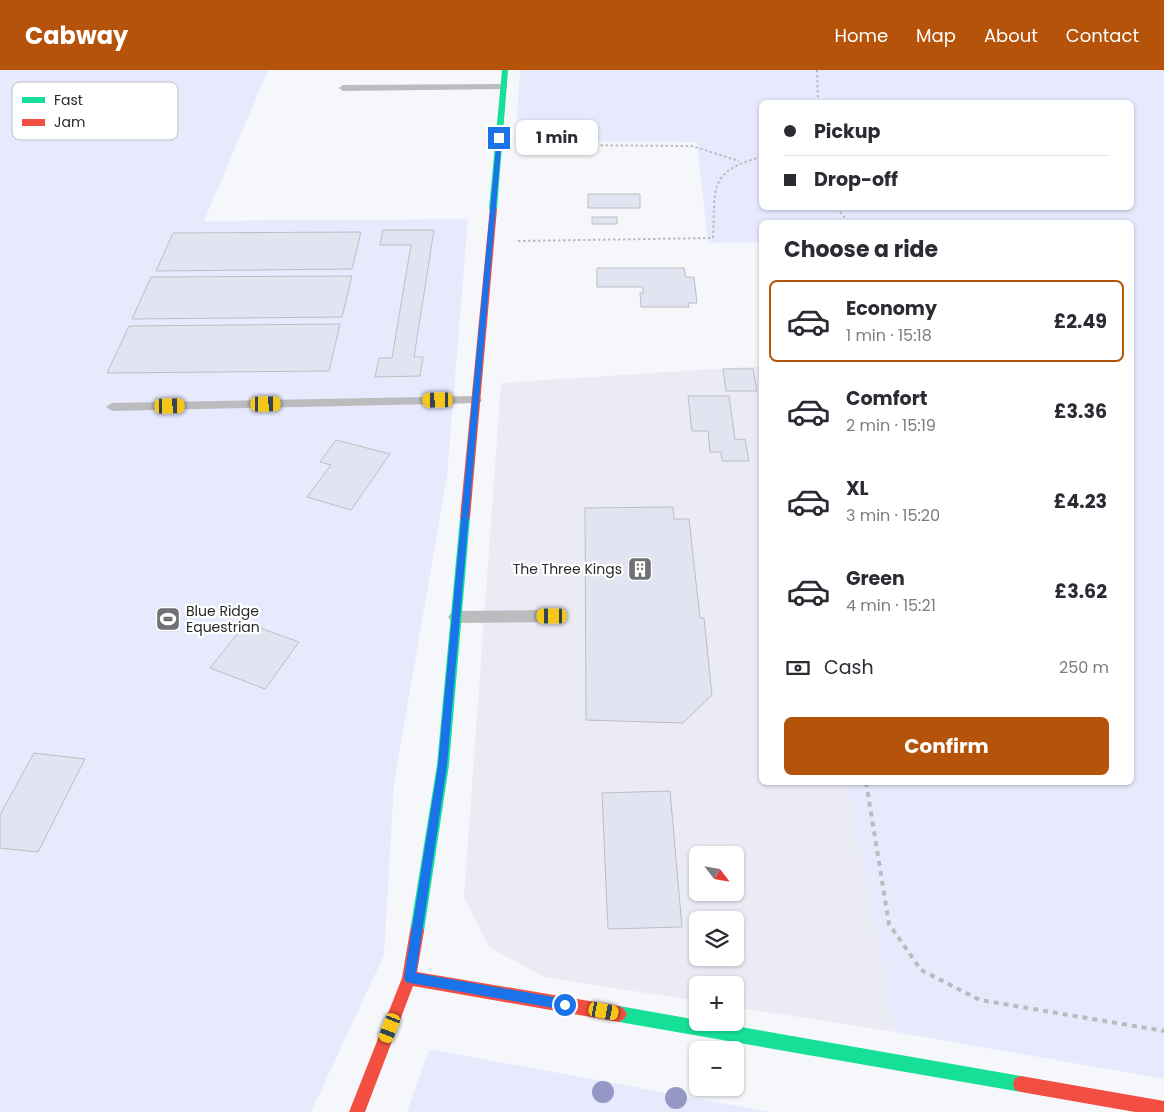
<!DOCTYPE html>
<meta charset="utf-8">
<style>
:root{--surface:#fff;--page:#f7f7f7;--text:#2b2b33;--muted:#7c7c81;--line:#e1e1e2;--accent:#b45309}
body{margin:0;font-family:Poppins,sans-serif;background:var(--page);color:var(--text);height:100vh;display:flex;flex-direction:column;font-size:19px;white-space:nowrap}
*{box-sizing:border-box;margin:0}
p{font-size:16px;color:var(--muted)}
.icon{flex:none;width:28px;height:28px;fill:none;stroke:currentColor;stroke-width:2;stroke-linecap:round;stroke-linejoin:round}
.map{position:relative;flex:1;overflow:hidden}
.side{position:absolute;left:759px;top:150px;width:375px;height:565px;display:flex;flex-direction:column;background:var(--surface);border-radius:8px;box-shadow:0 1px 4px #0004}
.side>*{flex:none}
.banner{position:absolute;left:759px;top:30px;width:375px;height:110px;border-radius:8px;box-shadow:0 1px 4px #0004;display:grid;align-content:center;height:110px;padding:0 25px;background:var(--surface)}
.needle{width:32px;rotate:121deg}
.buttons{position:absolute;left:689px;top:776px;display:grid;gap:10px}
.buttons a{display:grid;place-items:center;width:55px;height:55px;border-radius:8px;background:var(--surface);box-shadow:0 1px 4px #0004;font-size:25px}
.end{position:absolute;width:22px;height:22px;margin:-11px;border:6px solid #1a73e8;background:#fff;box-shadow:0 0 0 2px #fff}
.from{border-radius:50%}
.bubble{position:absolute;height:35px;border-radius:8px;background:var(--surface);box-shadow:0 1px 4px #0004;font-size:16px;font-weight:700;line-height:35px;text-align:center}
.car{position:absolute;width:15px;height:30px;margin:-15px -8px;border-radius:6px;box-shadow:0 0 4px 1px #0007;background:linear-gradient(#f5c518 24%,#345 0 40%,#f5c518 0 76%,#345 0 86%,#f5c518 0)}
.banner b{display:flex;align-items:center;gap:18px;height:48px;font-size:19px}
.banner b+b{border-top:1px solid var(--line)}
.banner i{width:12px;height:12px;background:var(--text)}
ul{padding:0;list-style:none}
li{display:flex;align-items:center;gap:15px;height:82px;margin:0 10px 8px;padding:0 15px;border:2px solid transparent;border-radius:8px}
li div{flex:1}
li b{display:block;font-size:19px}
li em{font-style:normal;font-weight:700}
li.on{border-color:var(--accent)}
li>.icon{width:45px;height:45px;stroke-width:1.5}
h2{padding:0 25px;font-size:22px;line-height:60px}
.pay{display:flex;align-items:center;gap:12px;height:55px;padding:0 25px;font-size:19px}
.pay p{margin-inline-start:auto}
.button{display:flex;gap:10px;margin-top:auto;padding:10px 25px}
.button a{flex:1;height:58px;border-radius:8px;background:var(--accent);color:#fff;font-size:20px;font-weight:700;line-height:58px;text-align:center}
header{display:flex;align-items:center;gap:30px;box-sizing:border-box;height:70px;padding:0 25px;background:var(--accent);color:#fff}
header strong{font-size:24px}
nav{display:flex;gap:28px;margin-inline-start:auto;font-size:18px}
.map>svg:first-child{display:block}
.built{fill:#eaebf5;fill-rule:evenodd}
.green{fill:#e7eafd;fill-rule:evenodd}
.building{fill:#e2e4f1;stroke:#bdbec1}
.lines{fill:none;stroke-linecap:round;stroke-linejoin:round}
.path-far1{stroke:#babbbc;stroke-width:2;stroke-dasharray:2.5 2.5;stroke-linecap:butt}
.path{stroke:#babbbc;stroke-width:4;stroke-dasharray:5 5;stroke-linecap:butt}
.lane{fill:#bcbcbe;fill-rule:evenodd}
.fast{fill:#16e098;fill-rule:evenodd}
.jam{fill:#f24e42;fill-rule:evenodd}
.tree{fill:#9597c5}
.route{fill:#1a73e8}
.labels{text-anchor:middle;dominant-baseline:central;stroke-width:4.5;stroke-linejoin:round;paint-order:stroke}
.poi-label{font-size:14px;fill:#28292b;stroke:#fff;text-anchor:end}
.key{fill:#fff;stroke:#bebfbf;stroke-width:1}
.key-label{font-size:14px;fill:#28292b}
</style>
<header>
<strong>Cabway</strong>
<nav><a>Home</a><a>Map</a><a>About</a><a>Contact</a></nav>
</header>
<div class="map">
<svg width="1164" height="1042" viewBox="0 0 1164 1042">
<rect width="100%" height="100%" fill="#f6f7fb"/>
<path class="built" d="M 761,296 L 761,712 L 848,713 L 896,962 L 735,937 L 735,915 L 698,915 L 697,931 L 544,907 L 489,877 L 464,827 L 501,313 ZM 698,785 L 735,785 L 735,822 L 698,822 ZM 698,850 L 735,850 L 735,888 L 698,888 Z"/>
<path class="green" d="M 0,0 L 268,0 L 204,151 L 468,149 L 447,406 L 394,713 L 384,885 L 311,1042 L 0,1042 Z
M 520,0 L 1164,0 L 1164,1009 L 896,962 L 848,713 L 1131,712 L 1131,152 L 761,152 L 761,172 L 708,173 L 697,72 L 565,71 L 516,62 ZM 761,32 L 1131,32 L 1131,138 L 761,138 Z
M 429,979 L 770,1042 L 407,1042 Z"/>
<path class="building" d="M 588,124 L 640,124 L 640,138 L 588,138 Z
M 592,147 L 617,147 L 617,154 L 592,154 Z
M 383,160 L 434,160 L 414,287 L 423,287 L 420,306 L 375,307 L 379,288 L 392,288 L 411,175 L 380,175 Z
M 361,162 L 352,199 L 156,201 L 173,163 Z
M 597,198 L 684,198 L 686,207 L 694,207 L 697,233 L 688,233 L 689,237 L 641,237 L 640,223 L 643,223 L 643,217 L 597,217 Z
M 352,206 L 342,247 L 132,249 L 151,207 Z
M 340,254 L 329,301 L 107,303 L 129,256 Z
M 723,299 L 753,299 L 757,321 L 726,321 Z
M 688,326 L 729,326 L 735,370 L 745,369 L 749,391 L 722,391 L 721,382 L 710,382 L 708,361 L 692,361 Z
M 336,370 L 390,384 L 351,440 L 307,427 L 331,395 L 320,392 Z
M 673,437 L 674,449 L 689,449 L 700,548 L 704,548 L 712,625 L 683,653 L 586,650 L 585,438 Z
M 246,553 L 299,572 L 265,619 L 210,598 Z
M 34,683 L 85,689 L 38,782 L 0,778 L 0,745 Z
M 670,721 L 682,857 L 608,859 L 602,723 Z"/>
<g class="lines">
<path class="path-far1" d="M 817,0 L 818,32
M 526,70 L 556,75 L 692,76 L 739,91
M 837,138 L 848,152
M 518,171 L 713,168 C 716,119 706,102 761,87"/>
<path class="path" d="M 866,712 L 889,854 L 921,900 L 980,930 L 1164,961"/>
<path class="lane" d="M 504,14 L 507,15 L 507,19 L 343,21 L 339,18 L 343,15 Z
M 476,326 L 482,330 L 480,333 L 112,341 L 106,337 L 112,333 Z
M 551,540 L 556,542 L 559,546 L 556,550 L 551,552 L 456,553 L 451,551 L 448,547 L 451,543 L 456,541 Z"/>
<path class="fast" d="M 502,0 L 508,0 L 497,139 L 493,141 L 489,139 Z
M 465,444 L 470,448 L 449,695 L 424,861 L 422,866 L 417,868 L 412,866 L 410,861 L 437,695 L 460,448 Z
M 619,936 L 698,950 L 698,952 L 712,952 L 1021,1006 L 1027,1008 L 1029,1014 L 1027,1020 L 1021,1022 L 619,952 L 614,949 L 611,944 L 614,939 Z"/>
<path class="jam" d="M 490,137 L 497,139 L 470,448 L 465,452 L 460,448 Z
M 417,854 L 422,856 L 424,861 L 417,902 L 619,936 L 624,939 L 627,944 L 624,949 L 619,952 L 413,916 L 365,1042 L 349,1042 L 402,908 L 410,861 L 412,856 Z
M 1021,1006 L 1164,1031 L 1164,1042 L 1135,1042 L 1021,1022 L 1015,1020 L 1013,1014 L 1015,1008 Z"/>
</g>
<g class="tree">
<circle cx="603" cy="1022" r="11"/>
<circle cx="676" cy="1028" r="11"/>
</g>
<path class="route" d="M 497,66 L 502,68 L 447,695 L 416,903 L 565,929 L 569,931 L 570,935 L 569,938 L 565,940 L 410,913 L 406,912 L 404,908 L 438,695 Z"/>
<defs>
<symbol id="building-square" viewBox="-11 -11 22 22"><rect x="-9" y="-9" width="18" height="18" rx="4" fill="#707174" stroke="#fff"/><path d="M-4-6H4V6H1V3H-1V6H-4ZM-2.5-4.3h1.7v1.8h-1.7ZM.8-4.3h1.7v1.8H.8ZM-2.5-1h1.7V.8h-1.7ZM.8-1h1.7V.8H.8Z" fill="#fff"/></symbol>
<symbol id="stadium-square" viewBox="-11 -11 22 22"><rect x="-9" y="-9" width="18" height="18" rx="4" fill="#707174" stroke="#fff"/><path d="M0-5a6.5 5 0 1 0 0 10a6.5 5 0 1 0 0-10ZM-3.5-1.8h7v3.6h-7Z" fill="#fff"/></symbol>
</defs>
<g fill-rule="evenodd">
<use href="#building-square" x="626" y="485" width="28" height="28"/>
<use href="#stadium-square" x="154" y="535" width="28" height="28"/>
</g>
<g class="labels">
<g class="poi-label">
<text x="622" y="499">The Three Kings</text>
<text x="186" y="541" text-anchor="start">Blue Ridge<tspan x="186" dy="16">Equestrian</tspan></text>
</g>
</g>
<rect x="12" y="12" width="166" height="58" rx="8" class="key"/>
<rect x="22" y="27" width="23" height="6" fill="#16e098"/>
<rect x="22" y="49" width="23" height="7" fill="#f24e42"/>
<g class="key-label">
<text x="54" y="35">Fast</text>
<text x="54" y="57">Jam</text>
</g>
</svg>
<div class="buttons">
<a><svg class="needle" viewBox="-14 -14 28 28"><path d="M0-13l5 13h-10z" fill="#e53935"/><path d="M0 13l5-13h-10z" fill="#7c7c81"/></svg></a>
<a><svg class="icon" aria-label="layers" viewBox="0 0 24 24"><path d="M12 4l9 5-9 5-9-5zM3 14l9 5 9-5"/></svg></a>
<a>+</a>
<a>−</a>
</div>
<i class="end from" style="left:565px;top:935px"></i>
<i class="end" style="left:499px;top:68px"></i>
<div class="bubble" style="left:516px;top:50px;width:82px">1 min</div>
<i class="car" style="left:438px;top:330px;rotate:269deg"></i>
<i class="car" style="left:266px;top:334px;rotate:89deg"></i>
<i class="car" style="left:170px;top:336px;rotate:89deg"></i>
<i class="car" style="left:552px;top:546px;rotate:270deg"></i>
<i class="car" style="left:604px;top:941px;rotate:100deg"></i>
<i class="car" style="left:390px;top:958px;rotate:201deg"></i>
<div class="banner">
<b><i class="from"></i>Pickup</b>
<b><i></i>Drop-off</b>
</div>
<section class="side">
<h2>Choose a ride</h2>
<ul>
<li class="on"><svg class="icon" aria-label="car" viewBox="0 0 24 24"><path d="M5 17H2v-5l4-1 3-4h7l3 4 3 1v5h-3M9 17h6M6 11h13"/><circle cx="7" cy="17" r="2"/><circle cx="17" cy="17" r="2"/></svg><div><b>Economy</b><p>1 min · 15:18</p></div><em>£2.49</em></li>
<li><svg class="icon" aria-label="car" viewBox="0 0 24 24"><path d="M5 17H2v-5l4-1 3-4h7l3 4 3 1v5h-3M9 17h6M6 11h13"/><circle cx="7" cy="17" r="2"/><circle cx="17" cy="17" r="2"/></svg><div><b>Comfort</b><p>2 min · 15:19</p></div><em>£3.36</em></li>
<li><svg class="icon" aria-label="car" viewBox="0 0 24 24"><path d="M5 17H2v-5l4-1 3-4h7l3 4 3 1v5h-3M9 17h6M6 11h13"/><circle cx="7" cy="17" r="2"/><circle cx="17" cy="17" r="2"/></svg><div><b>XL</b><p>3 min · 15:20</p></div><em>£4.23</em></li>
<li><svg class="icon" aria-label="car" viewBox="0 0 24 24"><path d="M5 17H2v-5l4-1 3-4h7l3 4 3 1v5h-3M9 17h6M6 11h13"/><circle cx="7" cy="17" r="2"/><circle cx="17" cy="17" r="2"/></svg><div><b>Green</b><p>4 min · 15:21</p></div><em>£3.62</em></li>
</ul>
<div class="pay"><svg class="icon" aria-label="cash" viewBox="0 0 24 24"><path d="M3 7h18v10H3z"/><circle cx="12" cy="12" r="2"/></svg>Cash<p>250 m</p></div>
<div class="button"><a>Confirm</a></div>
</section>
</div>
